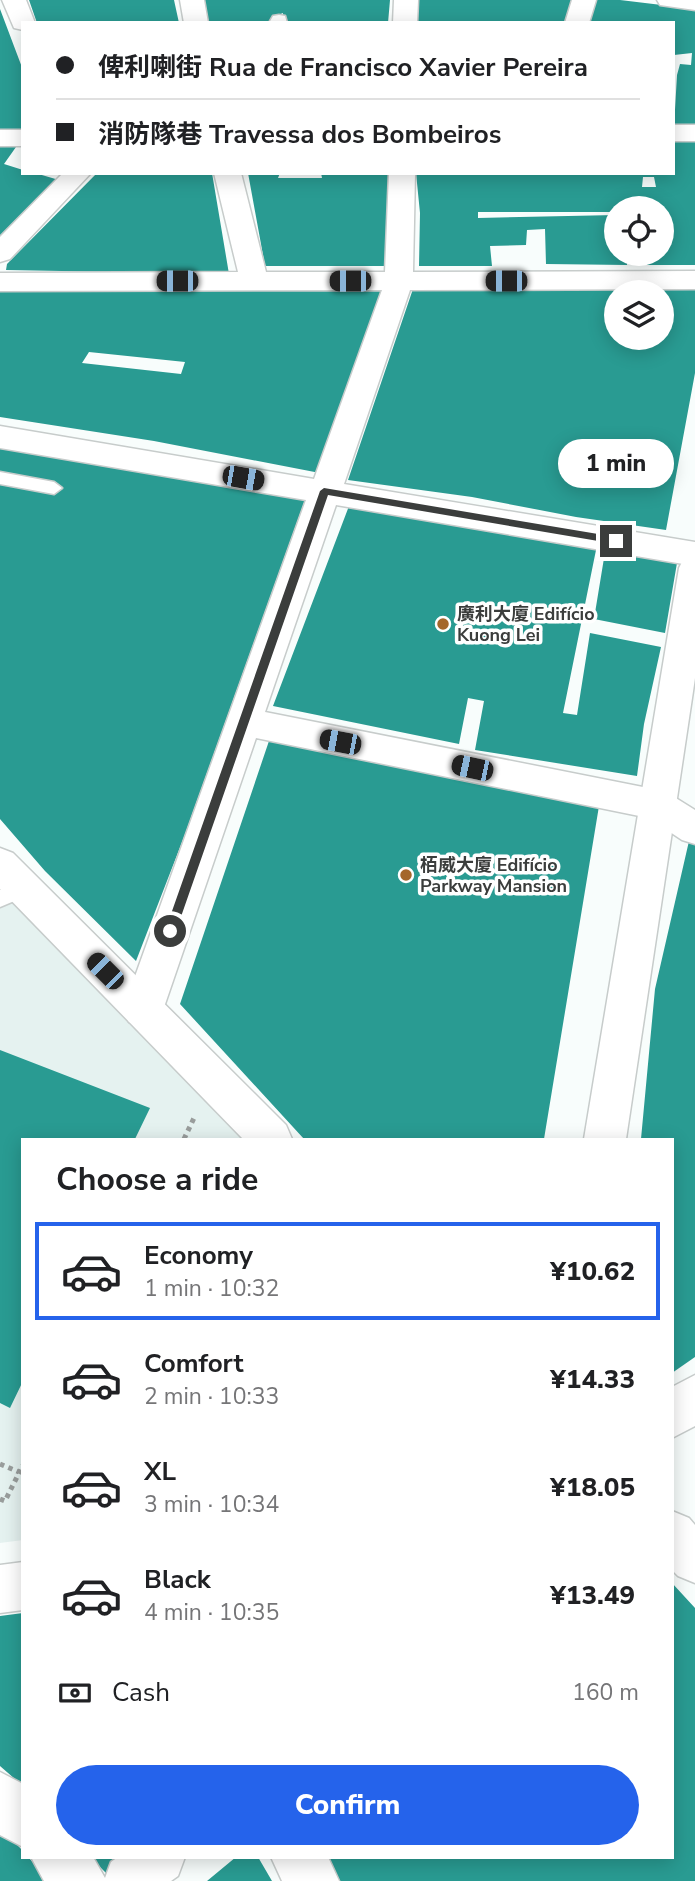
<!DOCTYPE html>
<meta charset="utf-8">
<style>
:root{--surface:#fff;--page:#f2f2f2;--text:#202124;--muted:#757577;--line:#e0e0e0;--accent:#2563eb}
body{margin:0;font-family:"Nunito Sans","Noto Sans SC",sans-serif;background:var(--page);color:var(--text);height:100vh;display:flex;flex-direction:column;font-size:26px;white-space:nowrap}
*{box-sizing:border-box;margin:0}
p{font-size:23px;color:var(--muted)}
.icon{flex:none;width:38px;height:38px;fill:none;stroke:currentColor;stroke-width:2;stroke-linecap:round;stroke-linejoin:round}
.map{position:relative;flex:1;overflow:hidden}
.drawer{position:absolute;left:21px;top:1138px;width:653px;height:721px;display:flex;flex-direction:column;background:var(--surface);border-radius:0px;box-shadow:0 4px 18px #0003}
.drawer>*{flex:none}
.top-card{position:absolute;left:21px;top:21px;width:654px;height:154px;border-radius:0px;box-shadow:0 4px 18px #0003;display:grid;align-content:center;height:154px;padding:0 35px;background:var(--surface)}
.controls{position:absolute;left:604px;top:196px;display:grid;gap:14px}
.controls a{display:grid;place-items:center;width:70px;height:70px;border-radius:50%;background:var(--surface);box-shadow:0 4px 18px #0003;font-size:35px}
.end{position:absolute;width:32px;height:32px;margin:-16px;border:9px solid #3b3d3c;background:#fff;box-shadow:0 0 0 4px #fff}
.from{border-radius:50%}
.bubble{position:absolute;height:49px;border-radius:24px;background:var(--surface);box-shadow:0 4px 18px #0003;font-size:23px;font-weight:800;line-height:49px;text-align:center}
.car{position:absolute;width:21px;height:42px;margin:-21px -10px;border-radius:9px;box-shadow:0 0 5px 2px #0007;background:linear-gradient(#222 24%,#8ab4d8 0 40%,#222 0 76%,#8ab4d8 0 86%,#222 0)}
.top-card b{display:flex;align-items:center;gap:24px;height:66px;font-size:26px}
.top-card b+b{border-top:2px solid var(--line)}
.top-card i{width:18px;height:18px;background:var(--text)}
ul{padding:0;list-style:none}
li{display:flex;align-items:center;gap:21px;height:98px;margin:0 14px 10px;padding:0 21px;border:4px solid transparent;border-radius:0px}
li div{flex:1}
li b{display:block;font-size:26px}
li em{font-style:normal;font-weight:800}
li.current{border-color:var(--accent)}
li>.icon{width:63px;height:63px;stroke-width:1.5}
h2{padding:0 35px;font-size:32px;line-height:84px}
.pay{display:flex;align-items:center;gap:18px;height:77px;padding:0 35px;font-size:26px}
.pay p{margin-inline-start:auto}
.cta{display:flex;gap:14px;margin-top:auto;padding:14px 35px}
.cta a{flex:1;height:80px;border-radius:42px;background:var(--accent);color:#fff;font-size:28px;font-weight:800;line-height:80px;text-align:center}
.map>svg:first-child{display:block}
.built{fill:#e5f2f0}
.building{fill:#299b92;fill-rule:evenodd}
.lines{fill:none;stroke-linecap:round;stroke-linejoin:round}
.service-casing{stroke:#c7cccb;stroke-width:3}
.pedestrian-casing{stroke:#c7cccb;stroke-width:3}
.minor-casing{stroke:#c7cccb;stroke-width:3}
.tertiary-casing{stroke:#c7cccb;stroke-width:3}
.path{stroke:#999d9c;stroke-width:5;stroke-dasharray:4.5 4.5;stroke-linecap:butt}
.service{fill:#fff;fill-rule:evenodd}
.pedestrian{fill:#fff;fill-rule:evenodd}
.minor{fill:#fff;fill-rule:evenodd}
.tertiary{fill:#fff;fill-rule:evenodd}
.route{fill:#3b3d3c}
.poi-dot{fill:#a4672b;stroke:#fff;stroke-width:2.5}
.labels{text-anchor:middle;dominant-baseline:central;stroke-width:7;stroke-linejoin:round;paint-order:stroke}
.poi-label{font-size:18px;font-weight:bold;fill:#3b3d3c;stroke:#fff;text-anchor:start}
</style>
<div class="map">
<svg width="695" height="1881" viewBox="0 0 695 1881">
<rect width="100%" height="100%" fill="#f8fdfc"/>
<path class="built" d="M 0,885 L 244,1139 L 23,1139 L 23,1540 L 0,1543 Z"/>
<path class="building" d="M 29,0 L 174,0 L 179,23 L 37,23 Z
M 204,0 L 390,0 L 388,23 L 283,23 L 283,13 L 273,17 L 272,23 L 209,23 Z
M 416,0 L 575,0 L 569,23 L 416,23 Z
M 593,0 L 620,0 L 695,9 L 695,128 L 674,127 L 677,75 L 680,64 L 691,65 L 692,53 L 674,55 L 674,23 L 585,23 Z
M 0,9 L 23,70 L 23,131 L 0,132 Z
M 674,138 L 695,138 L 695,265 L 634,265 L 634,254 L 662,254 L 662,208 L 616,208 L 616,212 L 478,212 L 478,218 L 616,215 L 616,254 L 628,254 L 627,265 L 546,264 L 545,229 L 527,230 L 526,245 L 490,246 L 492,266 L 419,266 L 420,213 L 416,173 L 674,173 ZM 643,177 L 654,177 L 656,187 L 642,187 Z
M 0,147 L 16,147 L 4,164 L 23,170 L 23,173 L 35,173 L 59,180 L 0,240 Z
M 97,173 L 212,173 L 229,274 L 6,270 L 7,264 Z
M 248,173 L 280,173 L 278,178 L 322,178 L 321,173 L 388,173 L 388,266 L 265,266 Z
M 0,286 L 272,289 L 382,291 L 375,320 L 325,474 L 154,441 L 0,417 ZM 89,352 L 185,362 L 181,374 L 82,363 Z
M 414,286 L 695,287 L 695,373 L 666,530 L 576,517 L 472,497 L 348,480 ZM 616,292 L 662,292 L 662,338 L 616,338 Z
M 0,447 L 305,500 L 184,837 L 136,961 L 45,871 L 0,819 Z
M 349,506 L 596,550 L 563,713 L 577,715 L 590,633 L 661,647 L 644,724 L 637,776 L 475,750 L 484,701 L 468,698 L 459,744 L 273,706 Z
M 605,552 L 677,563 L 665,633 L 594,619 Z
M 270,738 L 599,806 L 544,1139 L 304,1139 L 180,1004 Z
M 689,841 L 695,845 L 695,1357 L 672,1373 L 672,1139 L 641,1139 L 655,989 Z
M 0,1050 L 150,1108 L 135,1139 L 23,1139 L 23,1381 L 10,1408 L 0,1403 Z
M 672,1583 L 695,1608 L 695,1881 L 330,1881 L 315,1857 L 672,1857 Z
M 23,1613 L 23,1786 L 0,1766 L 0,1616 Z
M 0,1827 L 23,1851 L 23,1857 L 28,1857 L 51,1881 L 0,1881 Z
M 90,1857 L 127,1857 L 106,1873 Z
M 236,1857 L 258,1857 L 272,1881 L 207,1881 Z"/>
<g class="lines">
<defs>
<path id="service" d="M 0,472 L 54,482 L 62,488 L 54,494 L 0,484 Z
M 17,883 L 33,885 L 39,895 L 37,901 L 30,903 L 19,899 L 0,907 L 0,890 Z"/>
<path id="pedestrian" d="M 279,15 L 285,16 L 287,23 L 269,23 L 273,16 Z"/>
<path id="minor" d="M 180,0 L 204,0 L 208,23 L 184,23 Z
M 394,0 L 418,0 L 417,23 L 393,23 Z
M 572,0 L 596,0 L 589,23 L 565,23 Z
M 657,0 L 695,0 L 695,10 L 660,5 Z
M 0,130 L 23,130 L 23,146 L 0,146 Z
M 214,173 L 241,173 L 266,272 L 385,272 L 389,173 L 415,173 L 413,272 L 695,271 L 695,289 L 410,290 L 344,484 L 695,542 L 695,566 L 336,505 L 265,712 L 658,790 L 671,795 L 695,810 L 695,844 L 682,840 L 649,818 L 256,738 L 163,1010 L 157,1022 L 143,1027 L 129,1022 L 123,1010 L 306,500 L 0,448 L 0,426 L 314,479 L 382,290 L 0,291 L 0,273 L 238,272 Z
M 672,1511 L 689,1518 L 695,1525 L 695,1583 L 678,1576 L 672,1570 Z
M 0,1772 L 23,1784 L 23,1847 L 0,1835 Z
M 31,1857 L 93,1857 L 105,1878 L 111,1862 L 118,1857 L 185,1857 L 178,1876 L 171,1881 L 44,1881 Z
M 271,1857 L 328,1857 L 339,1881 L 282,1881 Z"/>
<path id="tertiary" d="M 2,0 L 26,0 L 35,23 L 23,23 L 23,30 L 14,28 Z
M 674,125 L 695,125 L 695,141 L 674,141 Z
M 63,173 L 91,173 L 10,259 L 0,262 L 0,237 Z
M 695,556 L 695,678 L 626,1139 L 584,1139 L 679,568 L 683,560 Z
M 0,848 L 13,853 L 286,1125 L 292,1139 L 243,1139 L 0,889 Z
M 695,1375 L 695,1426 L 672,1438 L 672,1387 Z
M 23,1562 L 23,1610 L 0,1613 L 0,1565 Z"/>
</defs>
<use href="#service" class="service-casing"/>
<use href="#pedestrian" class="pedestrian-casing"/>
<use href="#minor" class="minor-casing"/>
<use href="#tertiary" class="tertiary-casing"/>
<path class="path" d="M 184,1139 L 194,1118
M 0,1464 L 19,1472
M 0,1499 L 5,1501 L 23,1465"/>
<use href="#service" class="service"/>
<use href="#pedestrian" class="pedestrian"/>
<use href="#minor" class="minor"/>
<use href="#tertiary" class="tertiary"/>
</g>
<path class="route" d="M 324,488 L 616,537 L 620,541 L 616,544 L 328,495 L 176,931 L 170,936 L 165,931 L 320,491 Z"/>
<g class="poi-dot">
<circle cx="443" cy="624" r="7"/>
<circle cx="406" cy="875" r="7"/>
</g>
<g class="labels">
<g class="poi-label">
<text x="457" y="614">廣利大廈 Edifício<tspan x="457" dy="21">Kuong Lei</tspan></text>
<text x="420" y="865">栢威大廈 Edifício<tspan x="420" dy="21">Parkway Mansion</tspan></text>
</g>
</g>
</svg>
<div class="controls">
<a><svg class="icon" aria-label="locate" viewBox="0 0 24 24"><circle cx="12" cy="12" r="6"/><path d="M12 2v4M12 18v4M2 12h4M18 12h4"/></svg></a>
<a><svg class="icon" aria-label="layers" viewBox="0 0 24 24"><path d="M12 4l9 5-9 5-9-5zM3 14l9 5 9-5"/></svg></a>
</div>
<i class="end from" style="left:170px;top:931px"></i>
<i class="end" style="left:616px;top:541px"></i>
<div class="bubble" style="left:558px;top:439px;width:116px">1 min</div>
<i class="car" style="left:177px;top:281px;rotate:270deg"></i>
<i class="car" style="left:350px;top:281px;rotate:270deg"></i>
<i class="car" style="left:506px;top:281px;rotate:270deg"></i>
<i class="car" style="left:243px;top:478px;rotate:100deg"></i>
<i class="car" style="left:340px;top:742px;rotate:281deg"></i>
<i class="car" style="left:472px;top:768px;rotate:282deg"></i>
<i class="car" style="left:105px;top:971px;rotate:315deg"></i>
<div class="top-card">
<b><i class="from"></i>俾利喇街 Rua de Francisco Xavier Pereira</b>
<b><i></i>消防隊巷 Travessa dos Bombeiros</b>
</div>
<section class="drawer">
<h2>Choose a ride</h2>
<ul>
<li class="current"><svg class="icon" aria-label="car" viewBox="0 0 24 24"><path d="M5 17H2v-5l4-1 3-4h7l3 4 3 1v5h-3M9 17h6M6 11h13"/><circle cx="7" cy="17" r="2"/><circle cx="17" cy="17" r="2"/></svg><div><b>Economy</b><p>1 min · 10:32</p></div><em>¥10.62</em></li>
<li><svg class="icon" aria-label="car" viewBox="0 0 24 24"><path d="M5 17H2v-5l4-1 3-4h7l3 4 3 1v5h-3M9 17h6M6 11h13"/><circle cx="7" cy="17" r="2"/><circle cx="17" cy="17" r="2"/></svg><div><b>Comfort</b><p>2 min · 10:33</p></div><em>¥14.33</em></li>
<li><svg class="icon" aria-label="car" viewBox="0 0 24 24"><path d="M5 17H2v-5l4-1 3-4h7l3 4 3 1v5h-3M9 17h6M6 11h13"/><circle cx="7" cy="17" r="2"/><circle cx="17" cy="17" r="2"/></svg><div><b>XL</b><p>3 min · 10:34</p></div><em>¥18.05</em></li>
<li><svg class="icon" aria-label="car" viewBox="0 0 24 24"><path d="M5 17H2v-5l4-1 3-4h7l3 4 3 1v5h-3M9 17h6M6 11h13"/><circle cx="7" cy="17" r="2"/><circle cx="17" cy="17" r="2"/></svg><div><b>Black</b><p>4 min · 10:35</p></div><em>¥13.49</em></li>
</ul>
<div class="pay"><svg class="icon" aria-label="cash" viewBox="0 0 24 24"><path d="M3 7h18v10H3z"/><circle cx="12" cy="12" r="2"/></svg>Cash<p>160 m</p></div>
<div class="cta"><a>Confirm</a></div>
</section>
</div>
